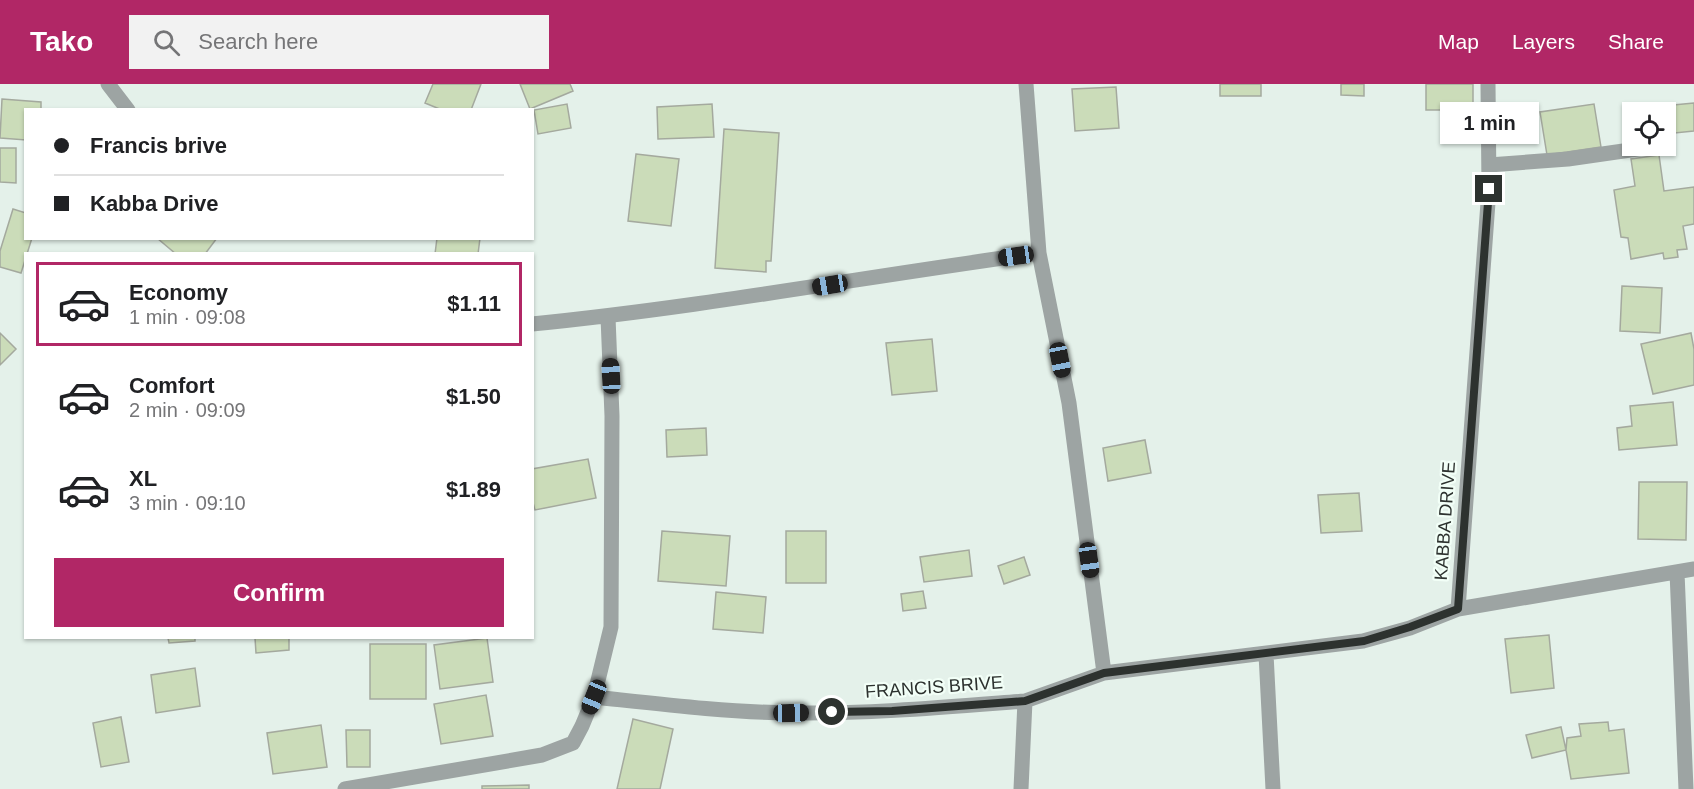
<!DOCTYPE html>
<meta charset="utf-8">
<style>
:root{--surface:#fff;--page:#f2f2f2;--text:#202124;--muted:#757577;--line:#e0e0e0;--accent:#b12766}
body{margin:0;font-family:Helvetica,sans-serif;background:var(--page);color:var(--text);height:100vh;display:flex;flex-direction:column;font-size:22px;white-space:nowrap}
*{box-sizing:border-box;margin:0}
p{font-size:20px;color:var(--muted)}
.icon{flex:none;width:33px;height:33px;fill:none;stroke:currentColor;stroke-width:2;stroke-linecap:round;stroke-linejoin:round}
.map{position:relative;flex:1;overflow:hidden}
.sheet{position:absolute;left:24px;top:168px;width:510px;height:387px;display:flex;flex-direction:column;background:var(--surface);border-radius:0px;box-shadow:0 2px 4px #0004}
.sheet>*{flex:none}
.guide{position:absolute;left:24px;top:24px;width:510px;height:132px;border-radius:0px;box-shadow:0 2px 4px #0004;display:grid;align-content:center;height:132px;padding:0 30px;background:var(--surface)}
.tools{position:absolute;left:1622px;top:18px;display:grid;gap:12px}
.tools a{display:grid;place-items:center;width:54px;height:54px;border-radius:0px;background:var(--surface);box-shadow:0 2px 4px #0004;font-size:30px}
.end{position:absolute;width:27px;height:27px;margin:-14px;border:8px solid #2d322f;background:#fff;box-shadow:0 0 0 3px #fff}
.from{border-radius:50%}
.bubble{position:absolute;height:42px;border-radius:0px;background:var(--surface);box-shadow:0 2px 4px #0004;font-size:20px;font-weight:800;line-height:42px;text-align:center}
.car{position:absolute;width:18px;height:36px;margin:-18px -9px;border-radius:8px;box-shadow:0 0 4px 2px #0007;background:linear-gradient(#222 24%,#8ab4d8 0 40%,#222 0 76%,#8ab4d8 0 86%,#222 0)}
.guide b{display:flex;align-items:center;gap:21px;height:57px;font-size:22px}
.guide b+b{border-top:2px solid var(--line)}
.guide i{width:15px;height:15px;background:var(--text)}
ul{padding:10px 0 0;list-style:none}
li{display:flex;align-items:center;gap:18px;height:84px;margin:0 12px 9px;padding:0 18px;border:3px solid transparent;border-radius:0px}
li div{flex:1}
li b{display:block;font-size:22px}
li em{font-style:normal;font-weight:800}
li.current{border-color:var(--accent)}
li>.icon{width:54px;height:54px;stroke-width:1.5}
.action{display:flex;gap:12px;margin-top:auto;padding:12px 30px}
.action a{flex:1;height:69px;border-radius:0px;background:var(--accent);color:#fff;font-size:24px;font-weight:800;line-height:69px;text-align:center}
header{display:flex;align-items:center;gap:36px;box-sizing:border-box;height:84px;padding:0 30px;background:var(--accent);color:#fff}
header strong{font-size:28px}
nav{display:flex;gap:33px;margin-inline-start:auto;font-size:21px}
.search{width:420px;height:54px;background:var(--page);display:flex;align-items:center;gap:15px;box-sizing:border-box;padding:0 21px;border-radius:0px;color:var(--muted);font-size:22px}
.map>svg:first-child{display:block}
.building{fill:#cbdcb9;stroke:#a4a99e;stroke-width:1.5}
.lines{fill:none;stroke-linecap:round;stroke-linejoin:round}
.minor{stroke:#9da4a3;stroke-width:15}
.route{stroke:#2d322f;stroke-width:8}
.labels{text-anchor:middle;dominant-baseline:central;stroke-width:4.5;stroke-linejoin:round;paint-order:stroke}
.street-label{font-size:18px;fill:#2d322f;stroke:#f2fff7}
</style>
<header>
<strong>Tako</strong>
<div class="search"><svg class="icon" aria-label="search" viewBox="0 0 24 24"><circle cx="10" cy="10" r="6"/><path d="M15 15l6 6"/></svg>Search here</div>
<nav><a>Map</a><a>Layers</a><a>Share</a></nav>
</header>
<div class="map">
<svg width="1694" height="705" viewBox="0 0 1694 705">
<rect width="100%" height="100%" fill="#e4f1ea"/>
<path class="building" d="M 433,0 L 481,0 L 471,26 L 442,26 L 425,19 Z
M 520,0 L 570,0 L 573,7 L 530,25 Z
M 1220,0 L 1261,0 L 1261,12 L 1220,12 Z
M 1341,0 L 1364,0 L 1364,12 L 1341,11 Z
M 1426,0 L 1473,0 L 1473,26 L 1426,26 Z
M 1116,3 L 1119,44 L 1075,47 L 1072,5 Z
M 2,15 L 41,18 L 41,26 L 26,26 L 26,56 L 0,54 Z
M 1694,19 L 1694,47 L 1665,50 L 1665,28 L 1642,28 L 1642,24 Z
M 567,20 L 571,44 L 538,50 L 534,26 Z
M 712,20 L 714,53 L 658,55 L 657,23 Z
M 1594,20 L 1601,63 L 1547,71 L 1540,28 Z
M 724,45 L 779,49 L 771,177 L 766,177 L 766,188 L 715,184 Z
M 0,64 L 16,64 L 16,99 L 0,98 Z
M 636,70 L 679,75 L 671,142 L 628,137 Z
M 1659,71 L 1664,107 L 1694,103 L 1694,140 L 1683,142 L 1687,165 L 1677,166 L 1678,173 L 1664,175 L 1663,169 L 1631,175 L 1628,154 L 1621,153 L 1614,106 L 1635,102 L 1631,75 Z
M 13,125 L 26,129 L 26,154 L 32,154 L 21,189 L 0,183 L 0,167 Z
M 157,154 L 217,154 L 205,170 L 176,170 Z
M 437,154 L 480,154 L 478,170 L 435,170 Z
M 1622,202 L 1662,204 L 1660,249 L 1620,247 Z
M 0,249 L 16,265 L 0,281 Z
M 1691,249 L 1694,265 L 1694,301 L 1653,310 L 1641,260 Z
M 932,255 L 937,307 L 892,311 L 886,259 Z
M 1673,318 L 1677,361 L 1619,366 L 1617,344 L 1632,342 L 1630,322 Z
M 706,344 L 707,371 L 667,373 L 666,346 Z
M 1145,356 L 1151,389 L 1108,397 L 1103,364 Z
M 588,375 L 596,414 L 535,426 L 532,415 L 532,385 Z
M 1639,398 L 1687,398 L 1686,456 L 1638,455 Z
M 1359,409 L 1362,447 L 1321,449 L 1318,411 Z
M 662,447 L 730,452 L 726,502 L 658,497 Z
M 786,447 L 826,447 L 826,499 L 786,499 Z
M 969,466 L 972,492 L 924,498 L 920,473 Z
M 1024,473 L 1030,491 L 1004,500 L 998,482 Z
M 923,507 L 926,524 L 903,527 L 901,510 Z
M 716,508 L 766,513 L 763,549 L 713,545 Z
M 1549,551 L 1554,604 L 1511,609 L 1505,555 Z
M 168,554 L 195,554 L 195,557 L 169,559 Z
M 255,554 L 289,554 L 289,566 L 256,569 Z
M 487,554 L 493,598 L 440,605 L 434,561 Z
M 370,560 L 426,560 L 426,615 L 370,615 Z
M 195,584 L 200,622 L 156,629 L 151,591 Z
M 486,611 L 493,652 L 441,660 L 434,620 Z
M 121,633 L 129,678 L 101,683 L 93,639 Z
M 633,635 L 673,645 L 660,705 L 617,705 Z
M 1608,638 L 1609,647 L 1624,645 L 1629,689 L 1571,695 L 1566,666 L 1567,654 L 1581,652 L 1579,640 Z
M 321,641 L 327,683 L 273,690 L 267,649 Z
M 1561,643 L 1566,666 L 1532,674 L 1526,651 Z
M 346,646 L 370,646 L 370,683 L 347,683 Z
M 529,701 L 529,705 L 482,705 L 482,702 Z"/>
<g class="lines">
<path class="minor" d="M 108,0 L 128,26
M 1026,0 L 1039,169 L 1069,319 L 1104,589
M 1489,81 L 1568,75 L 1658,62
M 532,240 C 702,223 870,192 1039,169
M 1677,488 L 1686,705
M 1458,525 L 1489,105 L 1488,0
M 1266,570 L 1273,705
M 594,613 C 660,620 725,628 791,629 C 869,630 947,623 1025,617
M 345,705 L 542,671 L 573,659 L 582,642 L 594,613 L 611,543 L 612,332 L 608,233
M 1021,705 L 1025,617 L 1104,589 L 1363,557 L 1410,544 L 1458,525 L 1694,485"/>
</g>
<g class="lines">
<path class="route" d="M 832,628 L 892,627 L 1025,617 L 1104,589 L 1364,557 L 1410,543 L 1458,525 L 1489,105"/>
</g>
<g class="labels">
<g class="street-label">
<text transform="translate(1445 437) rotate(-86)">KABBA DRIVE</text>
<text transform="translate(934 603) rotate(-4)">FRANCIS BRIVE</text>
</g>
</g>
</svg>
<div class="tools">
<a><svg class="icon" aria-label="locate" viewBox="0 0 24 24"><circle cx="12" cy="12" r="6"/><path d="M12 2v4M12 18v4M2 12h4M18 12h4"/></svg></a>
</div>
<i class="end from" style="left:832px;top:628px"></i>
<i class="end" style="left:1489px;top:105px"></i>
<div class="bubble" style="left:1440px;top:18px;width:99px">1 min</div>
<i class="car" style="left:1016px;top:172px;rotate:262deg"></i>
<i class="car" style="left:830px;top:201px;rotate:261deg"></i>
<i class="car" style="left:1060px;top:276px;rotate:169deg"></i>
<i class="car" style="left:611px;top:292px;rotate:357deg"></i>
<i class="car" style="left:1089px;top:476px;rotate:172deg"></i>
<i class="car" style="left:594px;top:613px;rotate:202deg"></i>
<i class="car" style="left:791px;top:629px;rotate:89deg"></i>
<div class="guide">
<b><i class="from"></i>Francis brive</b>
<b><i></i>Kabba Drive</b>
</div>
<section class="sheet">
<ul>
<li class="current"><svg class="icon" aria-label="car" viewBox="0 0 24 24"><path d="M5 17H2v-5l4-1 3-4h7l3 4 3 1v5h-3M9 17h6M6 11h13"/><circle cx="7" cy="17" r="2"/><circle cx="17" cy="17" r="2"/></svg><div><b>Economy</b><p>1 min · 09:08</p></div><em>$1.11</em></li>
<li><svg class="icon" aria-label="car" viewBox="0 0 24 24"><path d="M5 17H2v-5l4-1 3-4h7l3 4 3 1v5h-3M9 17h6M6 11h13"/><circle cx="7" cy="17" r="2"/><circle cx="17" cy="17" r="2"/></svg><div><b>Comfort</b><p>2 min · 09:09</p></div><em>$1.50</em></li>
<li><svg class="icon" aria-label="car" viewBox="0 0 24 24"><path d="M5 17H2v-5l4-1 3-4h7l3 4 3 1v5h-3M9 17h6M6 11h13"/><circle cx="7" cy="17" r="2"/><circle cx="17" cy="17" r="2"/></svg><div><b>XL</b><p>3 min · 09:10</p></div><em>$1.89</em></li>
</ul>
<div class="action"><a>Confirm</a></div>
</section>
</div>
